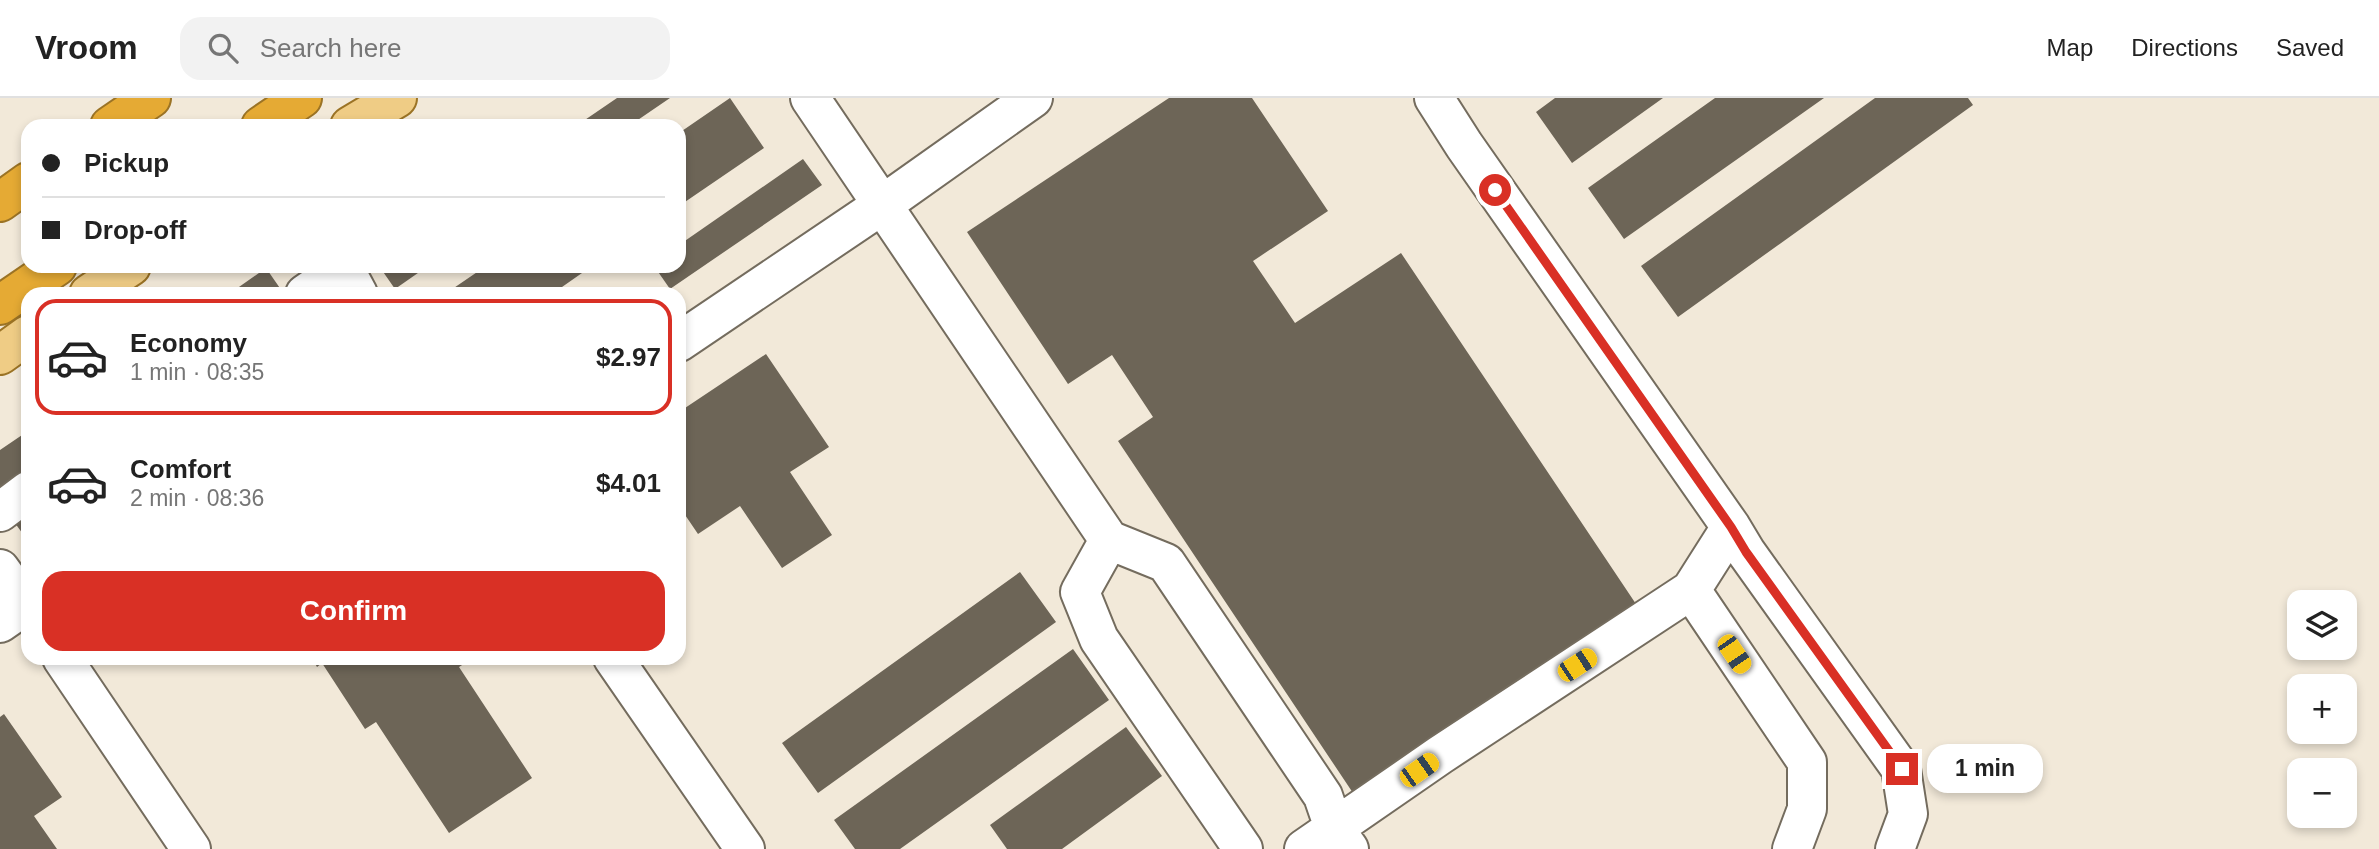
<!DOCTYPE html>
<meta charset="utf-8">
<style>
:root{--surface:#fff;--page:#f2f2f2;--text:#222;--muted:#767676;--line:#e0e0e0;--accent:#d93025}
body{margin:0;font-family:Helvetica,sans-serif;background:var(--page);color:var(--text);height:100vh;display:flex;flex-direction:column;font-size:26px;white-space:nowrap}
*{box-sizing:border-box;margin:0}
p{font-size:23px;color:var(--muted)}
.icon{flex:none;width:38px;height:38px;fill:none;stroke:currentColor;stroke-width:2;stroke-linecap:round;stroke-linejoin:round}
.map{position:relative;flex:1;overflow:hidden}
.drawer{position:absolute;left:21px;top:189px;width:665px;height:378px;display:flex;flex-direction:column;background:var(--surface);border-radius:21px;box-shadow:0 4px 10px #0003}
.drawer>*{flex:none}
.top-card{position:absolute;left:21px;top:21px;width:665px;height:154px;border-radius:21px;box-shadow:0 4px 10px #0003;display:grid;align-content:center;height:154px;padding:0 21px;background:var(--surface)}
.buttons{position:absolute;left:2287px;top:492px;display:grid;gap:14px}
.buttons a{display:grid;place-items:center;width:70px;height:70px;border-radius:14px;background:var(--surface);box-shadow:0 4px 10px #0003;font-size:35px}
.end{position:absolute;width:32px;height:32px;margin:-16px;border:9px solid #d93025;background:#fff;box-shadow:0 0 0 4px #fff}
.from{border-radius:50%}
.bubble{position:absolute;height:49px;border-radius:21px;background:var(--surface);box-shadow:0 4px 10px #0003;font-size:23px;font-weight:700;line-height:49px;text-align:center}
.car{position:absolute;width:21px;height:42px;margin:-21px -10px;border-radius:9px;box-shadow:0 0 5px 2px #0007;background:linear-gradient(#f5c518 24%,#345 0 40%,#f5c518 0 76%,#345 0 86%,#f5c518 0)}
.top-card b{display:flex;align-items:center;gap:24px;height:66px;font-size:26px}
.top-card b+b{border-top:2px solid var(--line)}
.top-card i{width:18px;height:18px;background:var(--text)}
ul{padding:12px 0 0;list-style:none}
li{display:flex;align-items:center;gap:21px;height:116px;margin:0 14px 10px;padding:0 7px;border:4px solid transparent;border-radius:21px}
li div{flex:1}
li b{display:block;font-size:26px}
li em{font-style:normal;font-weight:700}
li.current{border-color:var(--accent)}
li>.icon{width:63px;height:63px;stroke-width:1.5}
.primary-button{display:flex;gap:14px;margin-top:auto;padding:14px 21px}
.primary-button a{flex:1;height:80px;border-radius:21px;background:var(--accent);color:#fff;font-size:28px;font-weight:700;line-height:80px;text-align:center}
header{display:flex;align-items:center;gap:42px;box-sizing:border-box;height:98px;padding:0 35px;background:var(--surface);border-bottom:2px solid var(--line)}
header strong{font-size:33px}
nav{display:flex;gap:38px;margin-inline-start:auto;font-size:24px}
.search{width:490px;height:63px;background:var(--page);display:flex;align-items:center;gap:18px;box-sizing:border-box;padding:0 24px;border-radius:21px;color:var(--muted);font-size:26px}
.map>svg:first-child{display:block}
.building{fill:#6d6557}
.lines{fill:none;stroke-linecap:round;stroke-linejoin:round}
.minor-casing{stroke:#746c5e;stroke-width:42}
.major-casing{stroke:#9b7325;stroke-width:42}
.highway-casing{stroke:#9b7325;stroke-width:42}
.minor{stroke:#fff;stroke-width:38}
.major{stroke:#efcc85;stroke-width:38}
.highway{stroke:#e5aa34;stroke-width:38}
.route{stroke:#d93025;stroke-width:9}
</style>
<header>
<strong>Vroom</strong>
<div class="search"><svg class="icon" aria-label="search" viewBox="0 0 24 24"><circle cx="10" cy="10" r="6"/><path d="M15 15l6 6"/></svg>Search here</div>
<nav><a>Map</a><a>Directions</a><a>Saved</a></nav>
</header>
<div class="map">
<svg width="2379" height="751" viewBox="0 0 2379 751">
<rect width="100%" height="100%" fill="#f2e9d9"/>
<path class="building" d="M 617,0 L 670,0 L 629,28 L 576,28 Z
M 730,0 L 764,50 L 679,108 L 679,35 Z
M 1169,0 L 1252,0 L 1328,113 L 1253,163 L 1295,225 L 1401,155 L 1636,506 L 1353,695 L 1118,343 L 1153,319 L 1112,257 L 1068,286 L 967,134 Z
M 1555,0 L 1663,0 L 1572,65 L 1536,14 Z
M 1715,0 L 1824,0 L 1624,141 L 1588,90 Z
M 1875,0 L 1968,0 L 1973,7 L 1678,219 L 1641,168 Z
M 803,61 L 822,87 L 670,191 L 654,168 L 679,168 L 679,147 Z
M 379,168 L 428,168 L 395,191 Z
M 486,168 L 592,168 L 552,196 L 445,196 Z
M 266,170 L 284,196 L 229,196 Z
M 766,256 L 829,349 L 790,374 L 832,437 L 782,470 L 740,408 L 698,436 L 679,408 L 679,314 Z
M 28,333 L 28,370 L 0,390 L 0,352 Z
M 28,410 L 28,443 L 12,421 Z
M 1020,474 L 1056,524 L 818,695 L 782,645 Z
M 1073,551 L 1109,602 L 900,751 L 855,751 L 834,722 Z
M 312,560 L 473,560 L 459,569 L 532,680 L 449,735 L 376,624 L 365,631 L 322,565 L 317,569 Z
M 4,616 L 62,699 L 34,718 L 57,751 L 0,751 L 0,619 Z
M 1126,629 L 1162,678 L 1062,751 L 1007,751 L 990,727 Z"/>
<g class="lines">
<defs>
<path id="minor" d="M 810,0 L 1109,442 L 1166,465 L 1323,698 L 1334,730 L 1349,751
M 1434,0 L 1464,47 L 1731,429 L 1746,454 L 1901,671 L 1908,716 L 1895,751
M 343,168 L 358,196
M 305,196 L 344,169
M 679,244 L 882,107 L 1033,0
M 0,414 L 28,393
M 1109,442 L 1080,494 L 1099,541 L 1243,751
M 0,471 L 26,507 L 0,525
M 1691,492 L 1807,664 L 1807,711 L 1792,751
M 62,560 L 191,751
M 613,560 L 745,751
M 1304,751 L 1440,657 L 1691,492 L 1731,429"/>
<path id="major" d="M 350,28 L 397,0
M 89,196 L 131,168
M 0,257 L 28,237"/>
<path id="highway" d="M 110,28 L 151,0
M 261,28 L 302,0
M 0,104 L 28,84
M 0,207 L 57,168"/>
</defs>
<use href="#minor" class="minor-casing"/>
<use href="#major" class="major-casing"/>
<use href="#highway" class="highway-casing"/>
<use href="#minor" class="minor"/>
<use href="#major" class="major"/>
<use href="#highway" class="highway"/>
</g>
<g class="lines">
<path class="route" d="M 1495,92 L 1731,429 L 1746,454 L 1902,671"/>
</g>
</svg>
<div class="buttons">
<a><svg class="icon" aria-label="layers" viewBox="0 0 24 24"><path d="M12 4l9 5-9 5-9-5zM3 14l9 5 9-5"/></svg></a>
<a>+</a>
<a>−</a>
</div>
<i class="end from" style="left:1495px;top:92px"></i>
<i class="end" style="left:1902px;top:671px"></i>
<div class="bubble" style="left:1927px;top:646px;width:116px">1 min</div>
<i class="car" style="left:1734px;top:556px;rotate:146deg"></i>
<i class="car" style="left:1577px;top:567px;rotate:57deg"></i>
<i class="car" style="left:1419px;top:672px;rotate:55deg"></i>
<div class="top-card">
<b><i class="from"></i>Pickup</b>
<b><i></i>Drop-off</b>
</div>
<section class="drawer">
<ul>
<li class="current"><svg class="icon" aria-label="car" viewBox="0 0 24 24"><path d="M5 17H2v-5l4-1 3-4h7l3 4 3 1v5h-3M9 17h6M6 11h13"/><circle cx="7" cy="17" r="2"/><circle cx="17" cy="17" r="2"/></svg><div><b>Economy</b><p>1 min · 08:35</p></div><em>$2.97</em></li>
<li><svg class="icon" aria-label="car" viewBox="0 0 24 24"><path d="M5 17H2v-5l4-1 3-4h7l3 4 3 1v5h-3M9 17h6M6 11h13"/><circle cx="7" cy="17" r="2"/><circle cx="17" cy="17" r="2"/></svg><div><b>Comfort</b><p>2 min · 08:36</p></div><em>$4.01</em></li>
</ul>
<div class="primary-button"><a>Confirm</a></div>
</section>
</div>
